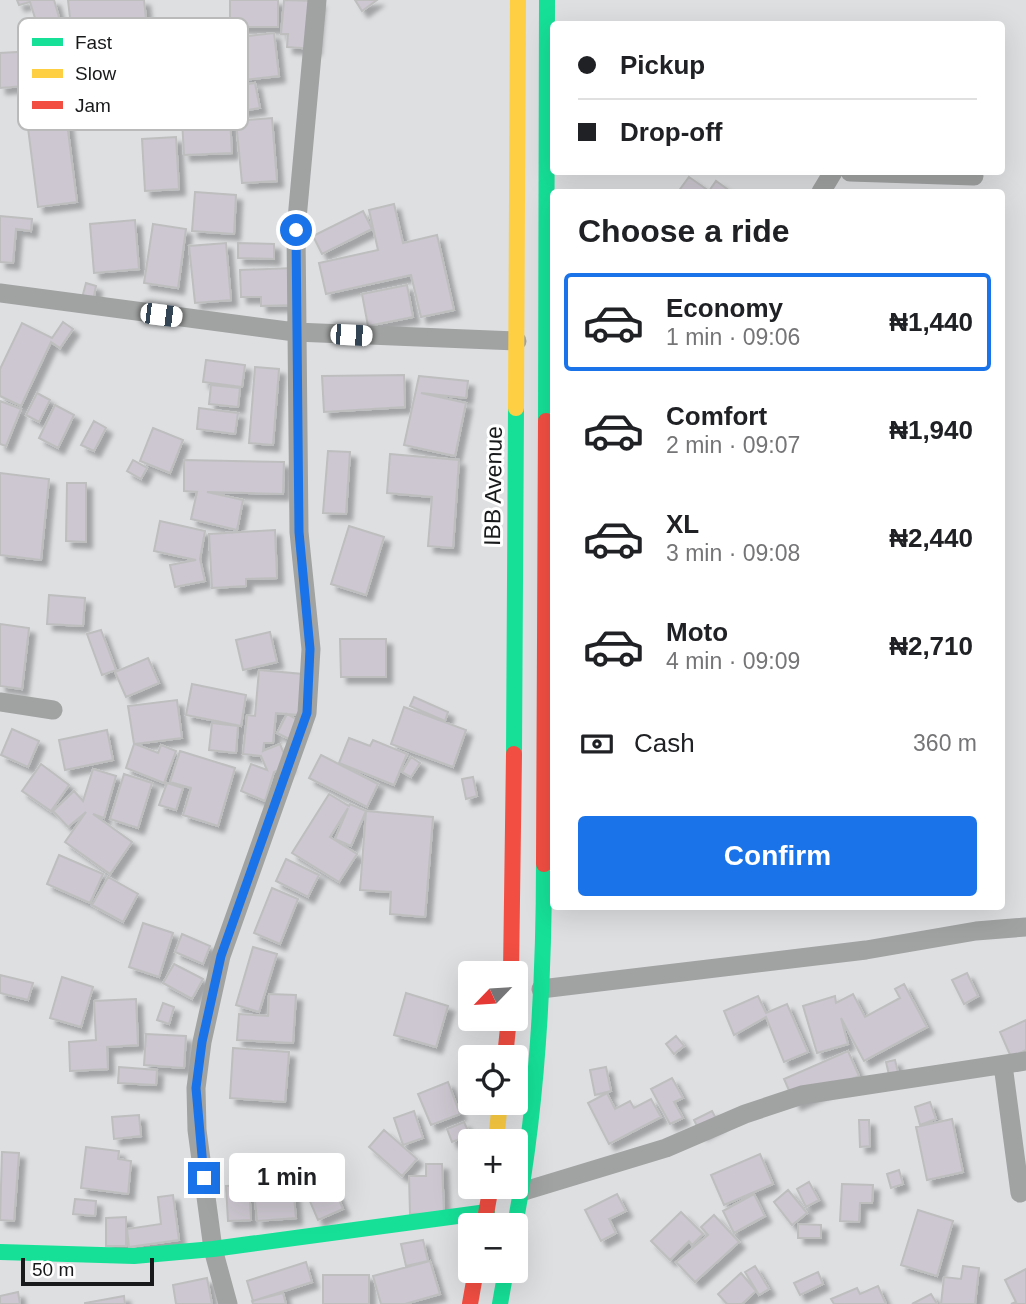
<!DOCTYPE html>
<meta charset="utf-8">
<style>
:root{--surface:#fff;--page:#f6f6f6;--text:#202124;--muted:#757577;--line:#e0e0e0;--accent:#1a73e8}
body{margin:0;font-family:Arial,sans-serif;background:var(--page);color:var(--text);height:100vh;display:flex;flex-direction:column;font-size:26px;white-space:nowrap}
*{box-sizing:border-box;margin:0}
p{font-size:23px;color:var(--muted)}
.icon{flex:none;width:38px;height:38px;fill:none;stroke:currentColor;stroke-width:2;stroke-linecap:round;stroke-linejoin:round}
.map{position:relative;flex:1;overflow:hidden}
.panel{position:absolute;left:550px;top:189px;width:455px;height:721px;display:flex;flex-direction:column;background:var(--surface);border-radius:7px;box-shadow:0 7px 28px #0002}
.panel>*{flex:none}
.hud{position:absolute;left:550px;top:21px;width:455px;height:154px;border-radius:7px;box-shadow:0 7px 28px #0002;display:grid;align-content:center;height:154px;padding:0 28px;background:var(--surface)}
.needle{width:46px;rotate:245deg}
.buttons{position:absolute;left:458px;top:961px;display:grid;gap:14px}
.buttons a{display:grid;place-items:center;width:70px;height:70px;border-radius:7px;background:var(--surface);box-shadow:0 7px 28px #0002;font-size:35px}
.scale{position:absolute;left:21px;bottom:18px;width:133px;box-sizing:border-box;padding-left:7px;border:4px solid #18191a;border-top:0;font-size:19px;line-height:24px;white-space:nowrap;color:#18191a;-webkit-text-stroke:5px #fff;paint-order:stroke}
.end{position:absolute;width:32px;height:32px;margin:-16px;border:9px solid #1a73e8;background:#fff;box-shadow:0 0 0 4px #fff}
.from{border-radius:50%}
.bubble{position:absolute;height:49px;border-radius:7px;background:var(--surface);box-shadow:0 7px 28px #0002;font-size:23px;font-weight:700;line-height:49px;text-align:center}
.car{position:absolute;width:21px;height:42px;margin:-21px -10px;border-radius:9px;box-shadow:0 0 5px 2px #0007;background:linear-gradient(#fff 24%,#345 0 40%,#fff 0 76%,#345 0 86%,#fff 0)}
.hud b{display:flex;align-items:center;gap:24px;height:66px;font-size:26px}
.hud b+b{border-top:2px solid var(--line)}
.hud i{width:18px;height:18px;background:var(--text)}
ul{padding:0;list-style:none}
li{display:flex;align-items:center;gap:21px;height:98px;margin:0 14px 10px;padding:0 14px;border:4px solid transparent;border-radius:7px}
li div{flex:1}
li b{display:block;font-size:26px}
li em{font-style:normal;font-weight:700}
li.on{border-color:var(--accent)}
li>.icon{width:63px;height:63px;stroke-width:1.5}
h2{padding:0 28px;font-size:32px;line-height:84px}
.pay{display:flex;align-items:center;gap:18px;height:77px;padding:0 28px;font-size:26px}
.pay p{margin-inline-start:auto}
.action{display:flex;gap:14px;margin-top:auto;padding:14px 28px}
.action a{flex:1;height:80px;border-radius:7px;background:var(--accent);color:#fff;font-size:28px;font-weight:700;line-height:80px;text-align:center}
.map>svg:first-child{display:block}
.building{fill:#ccc7d0;stroke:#bebebf;stroke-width:2;filter:url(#shadow)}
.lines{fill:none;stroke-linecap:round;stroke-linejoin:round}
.street{stroke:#a1a2a2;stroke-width:19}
.fast{stroke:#16e098;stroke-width:16}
.slow{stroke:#ffcf43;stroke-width:16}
.jam{stroke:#f24e42;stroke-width:16}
.route{stroke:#1a73e8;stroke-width:9}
.labels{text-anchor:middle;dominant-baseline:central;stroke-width:6;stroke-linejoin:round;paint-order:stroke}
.street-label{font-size:23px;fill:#18191a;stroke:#fff}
.key{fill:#fff;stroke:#bababa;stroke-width:2}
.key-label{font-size:19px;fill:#18191a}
</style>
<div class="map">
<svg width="1026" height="1304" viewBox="0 0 1026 1304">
<defs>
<filter id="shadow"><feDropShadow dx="6" dy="6" stdDeviation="2" flood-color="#0004"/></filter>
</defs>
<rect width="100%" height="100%" fill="#dddfe1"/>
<path class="building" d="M 17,0 L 54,0 L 65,38 L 43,44 L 30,2 L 19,5 Z
M 68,0 L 144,0 L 148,38 L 73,45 Z
M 230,0 L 278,0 L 278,27 L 230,27 Z
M 284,0 L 319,1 L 315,49 L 287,47 L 288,34 L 281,34 Z
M 355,0 L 377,0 L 362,11 Z
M 274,33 L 279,76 L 226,82 L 222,39 Z
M 34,51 L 37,85 L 0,88 L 0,53 Z
M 255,83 L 260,108 L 221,114 L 217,89 Z
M 66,115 L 77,202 L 38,207 L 27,120 Z
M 230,118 L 232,153 L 184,155 L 182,120 Z
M 272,118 L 277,181 L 242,183 L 236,121 Z
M 176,137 L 179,189 L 145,191 L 142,139 Z
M 689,177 L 709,191 L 716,181 L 730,191 L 678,192 Z
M 195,192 L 236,195 L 234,234 L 192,231 Z
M 394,204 L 403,243 L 437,235 L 454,310 L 421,317 L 411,275 L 326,294 L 319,263 L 378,250 L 369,210 Z
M 363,211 L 372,229 L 322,254 L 313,236 Z
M 0,216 L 32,219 L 31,231 L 16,229 L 13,263 L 0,262 Z
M 135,220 L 139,269 L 94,273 L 90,224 Z
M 153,224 L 186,229 L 178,288 L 144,283 Z
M 226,243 L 231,300 L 195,303 L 189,246 Z
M 238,243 L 274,244 L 274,259 L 238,258 Z
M 294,268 L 295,305 L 261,306 L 261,297 L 241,297 L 240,270 Z
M 86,283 L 96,286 L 93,301 L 82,298 Z
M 407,285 L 413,317 L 368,326 L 362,294 Z
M 63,322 L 73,329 L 60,348 L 51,342 L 21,406 L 0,396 L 0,369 L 22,323 L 52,338 Z
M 206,360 L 245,365 L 242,387 L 203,382 Z
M 255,367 L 279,369 L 273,445 L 249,443 Z
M 404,375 L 405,407 L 324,412 L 322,376 Z
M 419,376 L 468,381 L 466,398 L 421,393 L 466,403 L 455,456 L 404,445 Z
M 211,385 L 240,388 L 238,407 L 209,404 Z
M 37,393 L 50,400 L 39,422 L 26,415 Z
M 0,401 L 21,409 L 6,446 L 0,444 Z
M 55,405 L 74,415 L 58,448 L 39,438 Z
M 199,408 L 238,413 L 235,434 L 197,429 Z
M 94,421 L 106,428 L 94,451 L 81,445 Z
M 153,428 L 183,440 L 170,473 L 140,461 Z
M 328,451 L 350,452 L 346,514 L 323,513 Z
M 390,454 L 459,460 L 453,548 L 428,546 L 432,497 L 387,493 Z
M 133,460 L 147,468 L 141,479 L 127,471 Z
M 184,460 L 284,462 L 283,494 L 207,492 L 243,500 L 237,530 L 191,519 L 197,492 L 184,491 Z
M 0,473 L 49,479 L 41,560 L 0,555 Z
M 67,483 L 86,483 L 86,542 L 66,541 Z
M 160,521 L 205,531 L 200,559 L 205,581 L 175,587 L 170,565 L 196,560 L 154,551 Z
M 349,526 L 384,537 L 366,595 L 331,584 Z
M 275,530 L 277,578 L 246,579 L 246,586 L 212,588 L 209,534 Z
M 49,595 L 85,598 L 83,626 L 47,624 Z
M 0,624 L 29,628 L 22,689 L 0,686 Z
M 101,630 L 116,670 L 102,675 L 87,634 Z
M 270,632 L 277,662 L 243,670 L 236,640 Z
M 340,639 L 386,639 L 386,677 L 341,677 Z
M 148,658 L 159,683 L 126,697 L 115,672 Z
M 259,670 L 303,674 L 299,715 L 276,713 L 273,743 L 264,743 L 263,751 L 280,744 L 289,766 L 274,772 L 265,801 L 241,791 L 251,764 L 267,770 L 261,756 L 243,754 L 247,715 L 255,716 Z
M 192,684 L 246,695 L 241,726 L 186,715 Z
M 414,697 L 448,712 L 445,721 L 410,706 Z
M 177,700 L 182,738 L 135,744 L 158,753 L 161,745 L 176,751 L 164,783 L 126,768 L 134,744 L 128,706 Z
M 404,707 L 466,730 L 453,767 L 391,744 Z
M 287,714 L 303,723 L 293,741 L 277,733 Z
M 212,723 L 238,726 L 236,753 L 209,750 Z
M 12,729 L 39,741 L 28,767 L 1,755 Z
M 107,730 L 113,760 L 65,770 L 59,740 Z
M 349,738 L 370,746 L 373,740 L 407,754 L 394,785 L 339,763 Z
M 180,751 L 235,768 L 218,826 L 183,815 L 191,788 L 170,782 Z
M 321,755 L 378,784 L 367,807 L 309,778 Z
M 411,757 L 420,763 L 411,777 L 402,772 Z
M 41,764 L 69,785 L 51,811 L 22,791 Z
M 93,769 L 116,776 L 104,818 L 93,814 L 132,842 L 110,874 L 65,842 L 86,812 L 68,827 L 53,811 L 74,791 L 83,801 Z
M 124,774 L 152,783 L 138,828 L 110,819 Z
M 473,777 L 477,796 L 466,799 L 462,779 Z
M 167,783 L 183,788 L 176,810 L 159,805 Z
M 329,794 L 349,806 L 350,804 L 366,811 L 351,846 L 335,839 L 348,808 L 330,837 L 357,854 L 339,882 L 292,853 Z
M 366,811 L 433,817 L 425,917 L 390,914 L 391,892 L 360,890 Z
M 59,855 L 103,874 L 90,903 L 47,884 Z
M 286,859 L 319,875 L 308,897 L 276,881 Z
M 108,877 L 138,894 L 123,922 L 92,905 Z
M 272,888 L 298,899 L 280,944 L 254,933 Z
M 143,923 L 173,933 L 159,977 L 129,967 Z
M 182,934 L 210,946 L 203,964 L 175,952 Z
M 253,947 L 277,954 L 259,1012 L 236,1005 Z
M 174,964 L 203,979 L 192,999 L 163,983 Z
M 967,973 L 978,996 L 964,1004 L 952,980 Z
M 0,975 L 33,983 L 28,1000 L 0,993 Z
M 62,977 L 93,987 L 81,1027 L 50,1018 Z
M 904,984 L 927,1027 L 864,1061 L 841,1018 L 848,1044 L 817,1053 L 803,1006 L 835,996 L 836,1003 L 853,994 L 865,1017 L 900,998 L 895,989 Z
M 406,993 L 448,1006 L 436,1047 L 394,1035 Z
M 269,994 L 296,995 L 293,1043 L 237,1040 L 239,1014 L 268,1016 Z
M 758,996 L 766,1013 L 787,1004 L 808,1052 L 784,1062 L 766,1017 L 734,1035 L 724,1011 Z
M 136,999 L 138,1045 L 107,1047 L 108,1069 L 70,1071 L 69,1042 L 96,1040 L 94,1001 Z
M 163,1003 L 174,1007 L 169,1024 L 157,1020 Z
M 1026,1020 L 1026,1050 L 1011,1057 L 1000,1032 Z
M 146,1034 L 186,1036 L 184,1068 L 144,1065 Z
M 676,1036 L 684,1046 L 674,1054 L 666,1044 Z
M 233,1048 L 289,1052 L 285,1102 L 230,1098 Z
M 848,1051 L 859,1076 L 795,1104 L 784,1079 Z
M 895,1060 L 899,1077 L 890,1079 L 886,1062 Z
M 119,1067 L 157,1070 L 156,1085 L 118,1083 Z
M 606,1067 L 611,1091 L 595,1095 L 590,1070 Z
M 672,1078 L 683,1098 L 674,1102 L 683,1118 L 670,1124 L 651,1089 Z
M 448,1082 L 460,1114 L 431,1125 L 418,1094 Z
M 607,1093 L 615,1109 L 630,1101 L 634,1108 L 651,1099 L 661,1117 L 609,1144 L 588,1103 Z
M 930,1102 L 936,1119 L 920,1125 L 915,1107 Z
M 414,1111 L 423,1138 L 403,1145 L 394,1118 Z
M 712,1111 L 719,1124 L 701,1134 L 694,1120 Z
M 139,1115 L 141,1136 L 114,1139 L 112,1117 Z
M 952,1119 L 963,1172 L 927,1180 L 916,1127 Z
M 859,1120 L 869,1120 L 870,1146 L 860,1147 Z
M 464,1122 L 470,1135 L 452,1142 L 447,1129 Z
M 384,1130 L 417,1159 L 402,1176 L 369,1147 Z
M 86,1147 L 119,1151 L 118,1159 L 131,1161 L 128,1194 L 81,1188 Z
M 2,1152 L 19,1153 L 14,1221 L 0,1220 Z
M 760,1154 L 773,1184 L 724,1205 L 711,1175 Z
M 322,1160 L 343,1209 L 318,1220 L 297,1171 Z
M 426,1164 L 442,1164 L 444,1213 L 410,1214 L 409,1176 L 426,1176 Z
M 899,1170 L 903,1184 L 891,1188 L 887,1174 Z
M 809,1182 L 819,1200 L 806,1207 L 797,1189 Z
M 842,1184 L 873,1185 L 872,1203 L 860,1203 L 859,1222 L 840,1221 Z
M 249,1185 L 251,1220 L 228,1221 L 226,1186 Z
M 293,1187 L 296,1218 L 257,1221 L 254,1190 Z
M 788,1190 L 807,1213 L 792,1225 L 774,1202 Z
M 617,1194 L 626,1211 L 609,1219 L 616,1233 L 601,1241 L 585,1210 Z
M 754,1194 L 765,1216 L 734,1233 L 723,1211 Z
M 173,1195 L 179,1240 L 129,1247 L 127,1229 L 161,1224 L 158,1197 Z
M 75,1199 L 96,1201 L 95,1216 L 73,1214 Z
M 918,1210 L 953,1221 L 937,1276 L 901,1265 Z
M 681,1212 L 703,1234 L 692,1245 L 689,1241 L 670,1260 L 651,1241 Z
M 714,1215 L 739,1242 L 695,1282 L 676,1262 L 708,1235 L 701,1227 Z
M 126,1217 L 126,1246 L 106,1246 L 106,1218 Z
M 798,1224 L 821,1225 L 821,1238 L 798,1238 Z
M 423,1240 L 428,1261 L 406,1266 L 401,1244 Z
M 430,1261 L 440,1294 L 405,1304 L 381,1304 L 373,1276 Z
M 306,1262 L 312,1282 L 253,1301 L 247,1281 Z
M 755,1266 L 769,1289 L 759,1295 L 745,1272 Z
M 963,1266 L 979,1268 L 975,1304 L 941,1304 L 944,1277 L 961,1279 Z
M 1026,1269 L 1026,1304 L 1011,1304 L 1016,1302 L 1005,1280 Z
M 818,1272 L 823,1284 L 800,1295 L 794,1283 Z
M 741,1273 L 756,1291 L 742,1304 L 727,1304 L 718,1294 Z
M 323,1275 L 369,1275 L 369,1304 L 323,1304 Z
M 207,1278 L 212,1304 L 176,1304 L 173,1285 Z
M 878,1286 L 886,1304 L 834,1304 L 831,1299 L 857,1288 L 860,1294 Z
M 18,1292 L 20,1304 L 0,1304 L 0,1296 Z
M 283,1293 L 286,1304 L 253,1304 L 252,1301 Z
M 931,1294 L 937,1304 L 912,1304 Z
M 124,1296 L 125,1304 L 85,1304 L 85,1303 Z"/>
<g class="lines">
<path class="street" d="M 850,172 L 974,176
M 821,192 L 833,172
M 0,293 L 295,332 L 517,341
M 0,702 L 53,710
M 541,989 L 866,950 L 976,931 L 1026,927
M 1003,1065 L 1020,1193
M 521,1192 L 666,1148 L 745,1114 L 802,1095 L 1026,1061
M 228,1304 L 213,1249 L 197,1130 L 196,1088 L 202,1042 L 221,956 L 307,713 L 311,649 L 299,532 L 296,230 L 317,0"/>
<path class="fast" d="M 546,421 L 547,0
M 514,754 L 516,408
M 515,1225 C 537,1109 544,982 544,864
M 0,1252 L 134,1256 L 213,1249 L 487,1212
M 500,1304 L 506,1270"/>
<path class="slow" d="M 516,408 L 518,0
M 496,1141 L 500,1102"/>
<path class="jam" d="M 544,864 L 546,421
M 511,973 L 514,754
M 505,1057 L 509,1018
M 484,1225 L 491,1186
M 470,1304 L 476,1270"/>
</g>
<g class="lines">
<path class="route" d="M 204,1178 L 196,1088 L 202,1042 L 221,956 L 307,713 L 310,649 L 299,532 L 296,230"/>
</g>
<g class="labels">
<g class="street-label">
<text transform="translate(493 486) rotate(-89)">IBB Avenue</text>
</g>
</g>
<rect x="18" y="18" width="230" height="112" rx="10" class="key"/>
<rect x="32" y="38" width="31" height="8" fill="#16e098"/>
<rect x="32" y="69" width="31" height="9" fill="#ffcf43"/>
<rect x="32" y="101" width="31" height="8" fill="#f24e42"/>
<g class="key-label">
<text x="75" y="49">Fast</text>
<text x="75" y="80">Slow</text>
<text x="75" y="112">Jam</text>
</g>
</svg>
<div class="buttons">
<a><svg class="needle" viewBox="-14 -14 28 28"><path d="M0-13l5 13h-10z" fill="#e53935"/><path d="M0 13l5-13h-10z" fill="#757577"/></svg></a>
<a><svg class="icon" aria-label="locate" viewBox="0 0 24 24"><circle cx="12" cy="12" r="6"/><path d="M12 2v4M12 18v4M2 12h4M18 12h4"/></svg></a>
<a>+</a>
<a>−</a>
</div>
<div class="scale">50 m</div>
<i class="end from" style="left:296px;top:230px"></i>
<i class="end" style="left:204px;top:1178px"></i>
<div class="bubble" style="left:229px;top:1153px;width:116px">1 min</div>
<i class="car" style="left:161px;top:315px;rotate:97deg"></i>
<i class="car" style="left:351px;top:335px;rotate:93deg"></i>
<div class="hud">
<b><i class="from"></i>Pickup</b>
<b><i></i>Drop-off</b>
</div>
<section class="panel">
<h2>Choose a ride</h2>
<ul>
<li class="on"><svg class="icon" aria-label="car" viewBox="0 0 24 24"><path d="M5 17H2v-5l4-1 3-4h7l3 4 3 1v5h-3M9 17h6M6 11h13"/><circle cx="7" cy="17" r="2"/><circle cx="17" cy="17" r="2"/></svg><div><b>Economy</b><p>1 min · 09:06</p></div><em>₦1,440</em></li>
<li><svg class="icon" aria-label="car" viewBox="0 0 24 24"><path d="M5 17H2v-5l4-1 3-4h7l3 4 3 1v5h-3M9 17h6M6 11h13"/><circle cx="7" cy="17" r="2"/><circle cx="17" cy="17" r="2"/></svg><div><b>Comfort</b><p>2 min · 09:07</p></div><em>₦1,940</em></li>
<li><svg class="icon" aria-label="car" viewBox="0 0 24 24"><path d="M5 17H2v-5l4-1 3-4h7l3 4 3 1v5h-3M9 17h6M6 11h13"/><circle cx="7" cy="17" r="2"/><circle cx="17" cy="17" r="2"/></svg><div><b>XL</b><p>3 min · 09:08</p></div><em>₦2,440</em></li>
<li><svg class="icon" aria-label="car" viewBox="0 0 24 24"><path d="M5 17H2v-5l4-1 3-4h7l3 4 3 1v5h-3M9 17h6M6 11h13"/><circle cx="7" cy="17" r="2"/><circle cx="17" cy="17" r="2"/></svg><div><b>Moto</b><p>4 min · 09:09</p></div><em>₦2,710</em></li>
</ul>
<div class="pay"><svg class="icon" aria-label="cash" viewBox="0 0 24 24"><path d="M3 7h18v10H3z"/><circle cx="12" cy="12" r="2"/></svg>Cash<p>360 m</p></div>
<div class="action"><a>Confirm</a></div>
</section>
</div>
